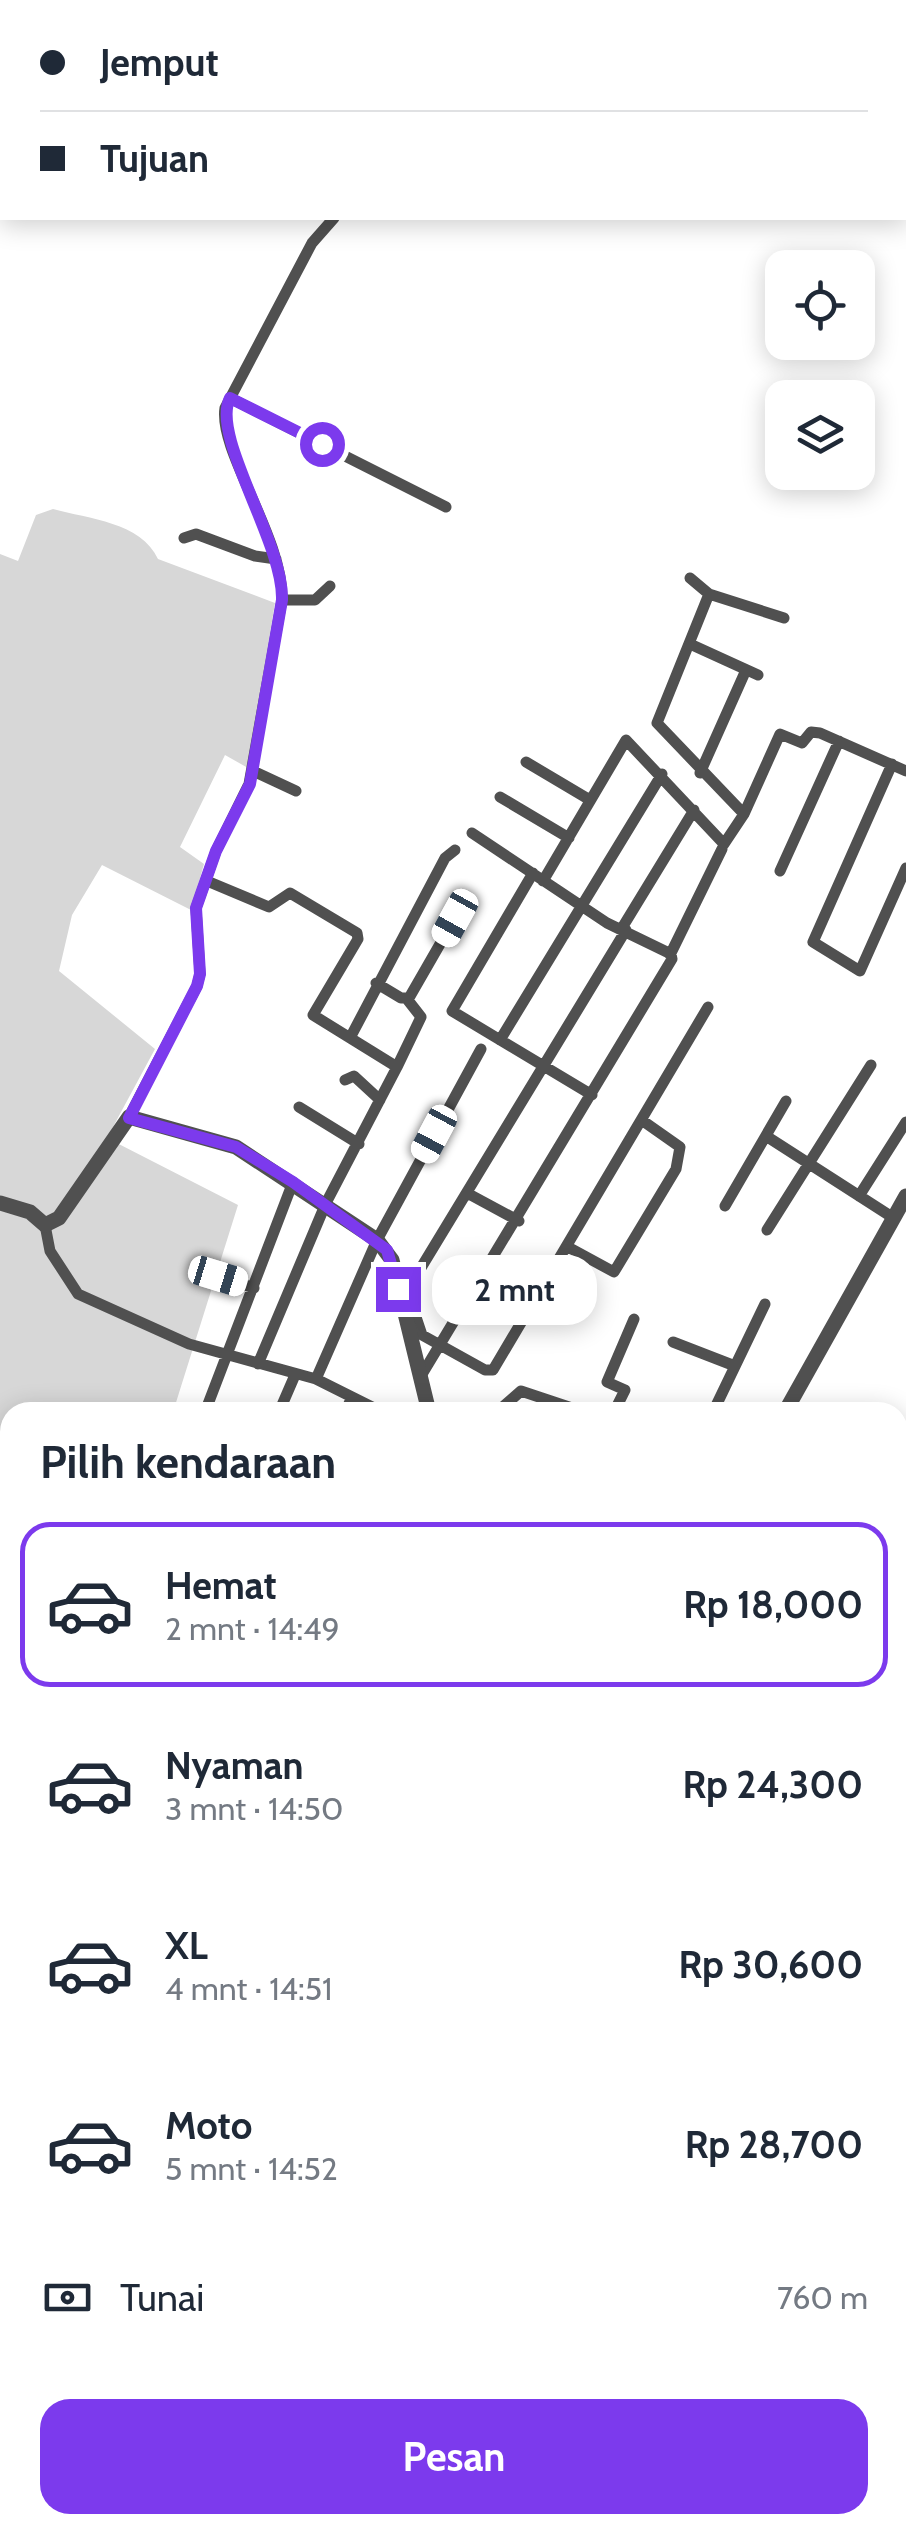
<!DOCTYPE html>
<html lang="id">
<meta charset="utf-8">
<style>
:root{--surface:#fff;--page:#f2f2f3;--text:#1f2937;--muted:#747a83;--line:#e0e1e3;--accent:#7c3aed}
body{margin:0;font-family:Cabin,sans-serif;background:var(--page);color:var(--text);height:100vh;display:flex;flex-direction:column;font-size:38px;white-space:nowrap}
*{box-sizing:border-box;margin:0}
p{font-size:32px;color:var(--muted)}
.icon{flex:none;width:55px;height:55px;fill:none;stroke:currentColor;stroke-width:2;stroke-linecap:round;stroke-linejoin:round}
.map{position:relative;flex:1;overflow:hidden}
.drawer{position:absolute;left:0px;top:1402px;width:908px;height:1132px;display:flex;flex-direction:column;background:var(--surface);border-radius:30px 30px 0 0;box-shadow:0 5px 25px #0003}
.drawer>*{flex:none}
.hud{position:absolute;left:0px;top:0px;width:908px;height:220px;box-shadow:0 5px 25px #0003;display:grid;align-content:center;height:220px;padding:0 40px;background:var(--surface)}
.fabs{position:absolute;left:765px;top:250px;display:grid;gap:20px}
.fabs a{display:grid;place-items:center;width:110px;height:110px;border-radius:20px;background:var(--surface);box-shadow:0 5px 25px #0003;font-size:50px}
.end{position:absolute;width:45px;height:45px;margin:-22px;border:12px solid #7c3aed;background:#fff;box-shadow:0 0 0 5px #fff}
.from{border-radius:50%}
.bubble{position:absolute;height:70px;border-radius:30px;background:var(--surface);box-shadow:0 5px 25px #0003;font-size:32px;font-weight:700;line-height:70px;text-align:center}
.car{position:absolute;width:30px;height:60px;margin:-30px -15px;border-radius:12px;box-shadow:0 0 8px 2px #0007;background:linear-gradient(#fff 24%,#345 0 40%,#fff 0 76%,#345 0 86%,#fff 0)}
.hud b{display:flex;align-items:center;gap:35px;height:95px;font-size:38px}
.hud b+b{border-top:2px solid var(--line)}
.hud i{width:25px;height:25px;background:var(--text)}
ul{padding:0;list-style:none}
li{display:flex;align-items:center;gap:30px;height:165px;margin:0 20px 15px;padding:0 20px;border:5px solid transparent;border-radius:30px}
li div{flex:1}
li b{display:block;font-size:38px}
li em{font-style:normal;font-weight:700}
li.current{border-color:var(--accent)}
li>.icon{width:90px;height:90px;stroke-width:1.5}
h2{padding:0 40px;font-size:45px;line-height:120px}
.pay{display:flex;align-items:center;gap:25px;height:110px;padding:0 40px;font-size:38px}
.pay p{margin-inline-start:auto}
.action{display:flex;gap:20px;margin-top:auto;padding:20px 40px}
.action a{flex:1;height:115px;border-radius:30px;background:var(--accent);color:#fff;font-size:40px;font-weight:700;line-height:115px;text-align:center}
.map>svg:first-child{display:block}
.green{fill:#d7d7d7}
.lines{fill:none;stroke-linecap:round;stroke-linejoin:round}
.motorway-casing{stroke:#dbdbdb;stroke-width:28}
.minor{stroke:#505050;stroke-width:11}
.tertiary{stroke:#505050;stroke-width:15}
.motorway{stroke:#000;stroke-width:22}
.rail-casing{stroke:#000;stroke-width:8}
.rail{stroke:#fff;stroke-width:4;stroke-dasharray:11;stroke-linecap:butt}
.route{stroke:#7c3aed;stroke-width:12}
</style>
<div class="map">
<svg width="906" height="2533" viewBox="0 0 906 2533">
<rect width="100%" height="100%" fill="#fff"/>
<path class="green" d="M 53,509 C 89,519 141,522 158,559 L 275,603 L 248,768 L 225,755 L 180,847 L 204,864 L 191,910 L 102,865 L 72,915 L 59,971 L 155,1049 L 107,1138 L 238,1205 L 173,1412 L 10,1412 L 10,1505 L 2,1496 L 0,1480 L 0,554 L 18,561 L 36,515 Z"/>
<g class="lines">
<defs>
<path id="motorway" d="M 898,2198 L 906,2198
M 898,2215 L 906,2214
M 0,2237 L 10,2237
M 0,2255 L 10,2254"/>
</defs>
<use href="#motorway" class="motorway-casing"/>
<path class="minor" d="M 374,0 L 374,2
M 230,398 L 446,507
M 184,538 L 196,534 L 255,556 L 276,559
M 690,578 L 709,594 L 784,618
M 709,594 L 657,723 L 744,814
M 282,600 L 315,600 L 330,586
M 690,644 L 758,675
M 526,762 L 590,800
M 892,764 L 813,942 L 860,971 L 906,868
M 253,771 L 296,791
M 700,773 L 746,670
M 500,797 L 569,838
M 780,871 L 839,741
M 533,873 L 452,1011 L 592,1095
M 207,881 L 269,907 L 290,893 L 357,933 L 358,939 L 313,1015 L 397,1067 L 326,1203 L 258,1364
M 543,881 L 626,740 L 724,844 L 744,814 L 780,734 L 802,743 L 811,732 L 820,733 L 906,771
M 622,928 L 694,810
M 626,930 L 413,1281 L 410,1299 L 422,1335 L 485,1370 L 493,1370 L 708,1007
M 670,955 L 722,849
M 376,983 L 401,998 L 409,998 L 455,918
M 350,1038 L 445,858 L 455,850
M 500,1040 L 662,774
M 397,1067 L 421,1017 L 407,999
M 345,1080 L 354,1076 L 380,1100
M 299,1107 L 359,1144
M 129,1117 L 197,986 L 200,974 L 196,908 L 216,851 L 249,784 L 282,600 C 284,538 218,451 225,408 L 312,243 L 334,218
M 766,1136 L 892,1217
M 467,1193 L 519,1221
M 859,1196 L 906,1122
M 725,1206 L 786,1101
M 45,1225 L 50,1251 L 78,1294 L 189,1344 L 316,1379 L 382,1412
M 767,1230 L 871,1065
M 568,1247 L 614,1272 L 676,1169 L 680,1147 L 643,1121
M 217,1276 L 254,1288
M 673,1342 L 735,1366
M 421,1376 L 672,959 L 671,954 L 607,923 L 472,833
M 316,1379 L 377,1240 L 481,1049
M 205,1412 L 293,1182
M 279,1412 L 295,1375
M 345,1412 L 352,1397
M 497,1412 L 521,1391 L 584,1412
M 614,1412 L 625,1390 L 607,1382 L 634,1319
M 713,1412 L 765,1304
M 898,1486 L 906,1485
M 898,1656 L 906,1659
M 898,1756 L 906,1754
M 898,1885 L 906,1889
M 898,2173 L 906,2172
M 898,2242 L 906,2242
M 898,2389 L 906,2387
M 898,2439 L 906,2439
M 0,2487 L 10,2487
M 354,2525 L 355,2533
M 474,2525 L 475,2533
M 632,2525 L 633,2533
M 691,2525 L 691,2533
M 859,2525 L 860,2533
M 43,2530 L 67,2525
M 519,2533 L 519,2525"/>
<path class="tertiary" d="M 0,1203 L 30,1212 L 45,1225 L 59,1218 L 129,1117 L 236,1147 L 377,1240 L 392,1260 L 429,1412
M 785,1412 L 906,1196
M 411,2525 L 412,2533"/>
<use href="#motorway" class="motorway"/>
<defs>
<path id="rail" d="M 898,2442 L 906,2441
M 0,2482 L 10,2482"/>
</defs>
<use href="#rail" class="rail-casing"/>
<use href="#rail" class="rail"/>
</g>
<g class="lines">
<path class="route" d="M 322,444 L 230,398 C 210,436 284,543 282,600 L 250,784 L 216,851 L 196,908 L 200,974 L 197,986 L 129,1118 L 236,1147 L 293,1182 L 387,1250 L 398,1289"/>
</g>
</svg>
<div class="fabs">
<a><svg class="icon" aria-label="locate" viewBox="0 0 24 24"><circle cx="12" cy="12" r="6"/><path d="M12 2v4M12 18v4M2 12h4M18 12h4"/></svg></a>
<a><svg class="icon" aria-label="layers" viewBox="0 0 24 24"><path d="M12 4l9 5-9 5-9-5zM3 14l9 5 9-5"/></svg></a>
</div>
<i class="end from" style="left:322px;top:444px"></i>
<i class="end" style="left:398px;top:1289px"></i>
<div class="bubble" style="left:432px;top:1255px;width:165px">2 mnt</div>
<i class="car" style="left:455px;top:918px;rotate:209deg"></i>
<i class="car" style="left:434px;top:1134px;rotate:208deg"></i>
<i class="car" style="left:218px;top:1276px;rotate:107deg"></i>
<div class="hud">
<b><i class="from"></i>Jemput</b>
<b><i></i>Tujuan</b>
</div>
<section class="drawer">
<h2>Pilih kendaraan</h2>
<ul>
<li class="current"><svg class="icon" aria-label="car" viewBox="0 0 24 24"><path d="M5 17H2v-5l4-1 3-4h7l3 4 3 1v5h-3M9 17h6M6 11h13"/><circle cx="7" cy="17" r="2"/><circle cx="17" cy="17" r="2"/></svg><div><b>Hemat</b><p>2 mnt · 14:49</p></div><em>Rp 18,000</em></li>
<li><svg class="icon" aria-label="car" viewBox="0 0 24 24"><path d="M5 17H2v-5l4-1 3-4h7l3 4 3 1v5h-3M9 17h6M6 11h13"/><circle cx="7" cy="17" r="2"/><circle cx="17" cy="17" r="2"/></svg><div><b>Nyaman</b><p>3 mnt · 14:50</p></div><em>Rp 24,300</em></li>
<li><svg class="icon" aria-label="car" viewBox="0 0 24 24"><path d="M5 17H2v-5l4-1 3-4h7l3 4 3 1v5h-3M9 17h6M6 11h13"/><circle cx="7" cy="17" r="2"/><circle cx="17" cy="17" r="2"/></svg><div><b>XL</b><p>4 mnt · 14:51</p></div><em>Rp 30,600</em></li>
<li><svg class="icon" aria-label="car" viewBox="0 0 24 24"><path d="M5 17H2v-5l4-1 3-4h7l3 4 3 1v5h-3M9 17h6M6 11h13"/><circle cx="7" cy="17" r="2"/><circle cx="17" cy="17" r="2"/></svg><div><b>Moto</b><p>5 mnt · 14:52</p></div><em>Rp 28,700</em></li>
</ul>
<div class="pay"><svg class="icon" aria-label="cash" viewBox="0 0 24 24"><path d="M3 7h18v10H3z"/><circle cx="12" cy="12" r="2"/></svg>Tunai<p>760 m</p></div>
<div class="action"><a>Pesan</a></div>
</section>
</div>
